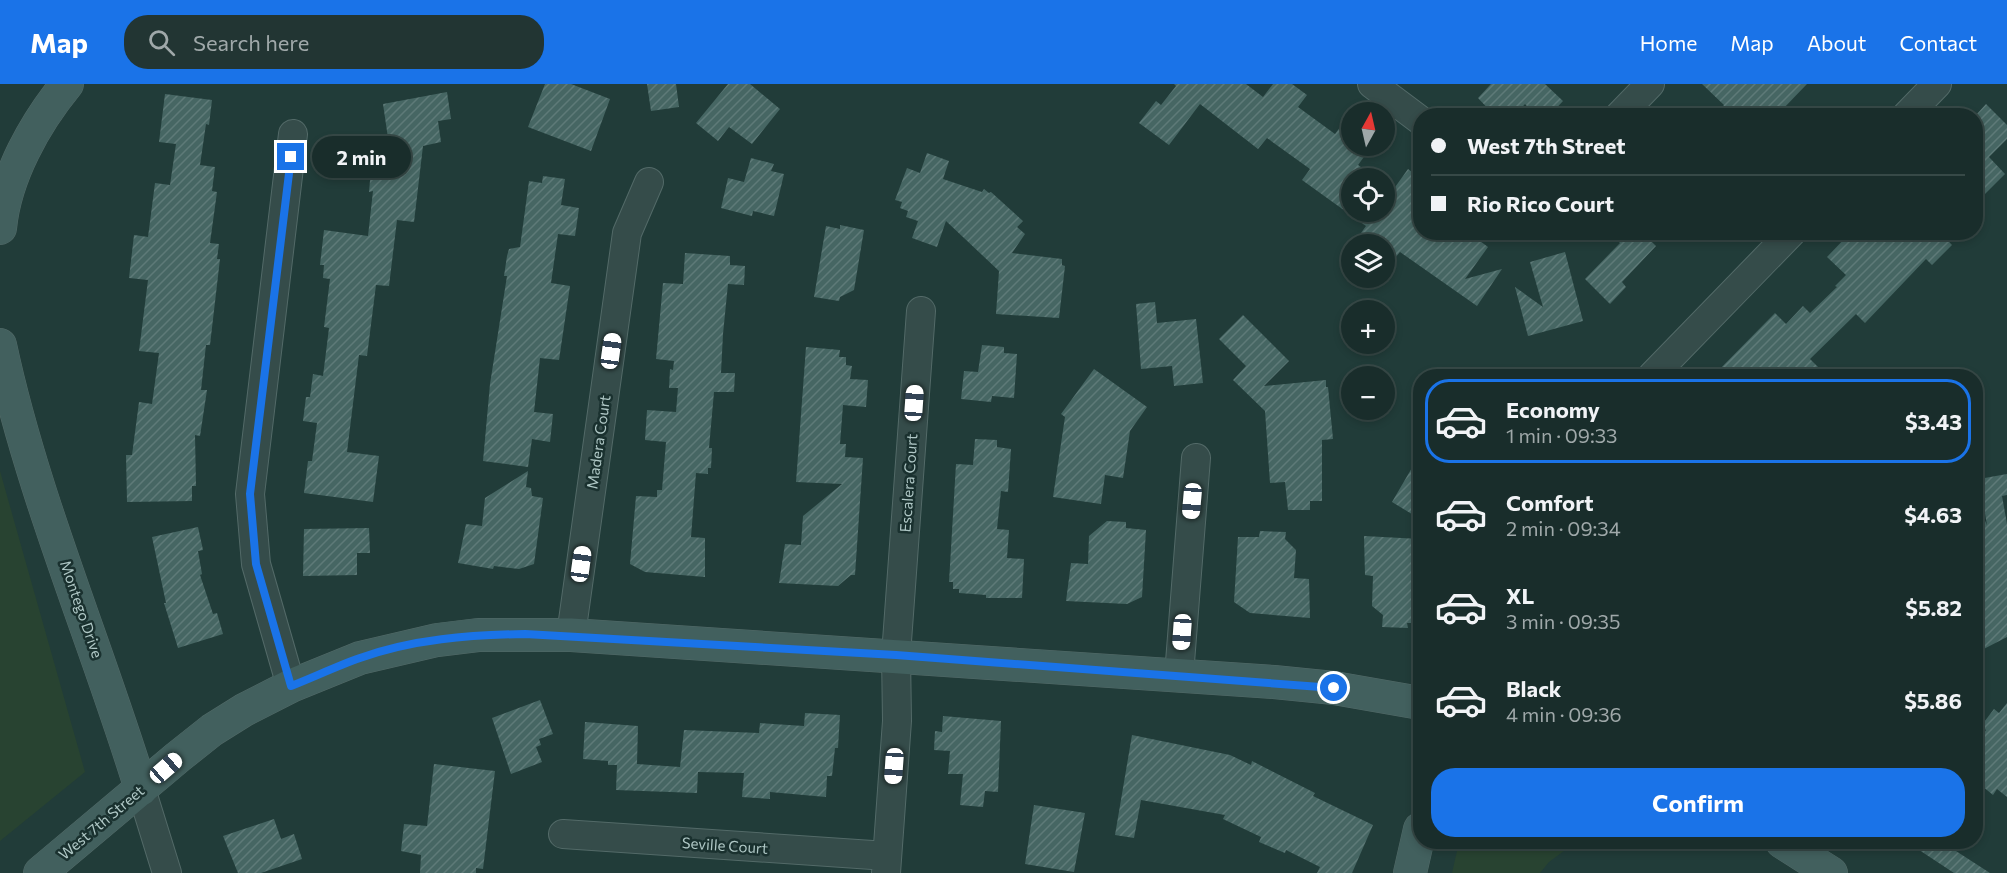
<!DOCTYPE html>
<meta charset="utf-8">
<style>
:root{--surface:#192d2b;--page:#223533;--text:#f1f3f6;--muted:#9fa8a9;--line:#374947;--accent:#1a73e8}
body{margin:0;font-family:Commissioner,sans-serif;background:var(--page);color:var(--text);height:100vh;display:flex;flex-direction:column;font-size:22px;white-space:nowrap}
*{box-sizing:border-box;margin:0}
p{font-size:20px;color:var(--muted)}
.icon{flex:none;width:33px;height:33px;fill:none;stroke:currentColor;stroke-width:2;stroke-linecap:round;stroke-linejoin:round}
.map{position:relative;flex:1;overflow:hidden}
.panel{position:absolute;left:1413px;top:285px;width:570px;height:480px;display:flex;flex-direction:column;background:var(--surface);border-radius:24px;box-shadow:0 3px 9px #0003,0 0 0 2px var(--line)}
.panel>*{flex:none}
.top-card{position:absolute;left:1413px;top:24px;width:570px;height:132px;border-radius:24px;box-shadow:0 3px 9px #0003,0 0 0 2px var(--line);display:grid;align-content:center;height:132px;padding:0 18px;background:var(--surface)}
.needle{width:39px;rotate:8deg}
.buttons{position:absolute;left:1341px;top:18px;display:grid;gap:12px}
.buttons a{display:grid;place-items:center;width:54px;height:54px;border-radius:50%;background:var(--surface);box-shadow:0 3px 9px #0003,0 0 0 2px var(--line);font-size:30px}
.end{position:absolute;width:27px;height:27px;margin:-14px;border:8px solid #1a73e8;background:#fff;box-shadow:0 0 0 3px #fff}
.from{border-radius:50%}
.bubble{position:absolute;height:42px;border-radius:21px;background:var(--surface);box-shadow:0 3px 9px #0003,0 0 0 2px var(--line);font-size:20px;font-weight:700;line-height:42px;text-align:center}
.car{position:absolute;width:18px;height:36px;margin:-18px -9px;border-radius:8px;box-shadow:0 0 4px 2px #0007;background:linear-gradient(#fff 24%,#345 0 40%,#fff 0 76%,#345 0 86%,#fff 0)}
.top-card b{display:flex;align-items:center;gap:21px;height:57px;font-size:22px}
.top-card b+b{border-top:2px solid var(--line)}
.top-card i{width:15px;height:15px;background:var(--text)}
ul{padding:10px 0 0;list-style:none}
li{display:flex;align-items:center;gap:18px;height:84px;margin:0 12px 9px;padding:0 6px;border:3px solid transparent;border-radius:24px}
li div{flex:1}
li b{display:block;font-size:22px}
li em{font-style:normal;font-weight:700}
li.selected{border-color:var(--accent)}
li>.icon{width:54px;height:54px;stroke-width:1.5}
.action{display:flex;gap:12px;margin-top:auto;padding:12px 18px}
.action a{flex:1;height:69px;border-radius:24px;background:var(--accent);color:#fff;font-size:24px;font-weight:700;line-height:69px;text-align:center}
header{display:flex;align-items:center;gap:36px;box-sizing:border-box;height:84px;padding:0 30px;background:var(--accent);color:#fff}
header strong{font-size:28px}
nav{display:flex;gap:33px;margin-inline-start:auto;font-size:21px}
.search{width:420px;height:54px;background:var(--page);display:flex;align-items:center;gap:15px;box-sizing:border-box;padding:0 21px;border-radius:24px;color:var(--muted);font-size:22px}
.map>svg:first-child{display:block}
.green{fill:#284331}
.building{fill:url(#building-hatch)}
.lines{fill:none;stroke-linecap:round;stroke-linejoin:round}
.street-casing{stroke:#536a68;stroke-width:30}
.secondary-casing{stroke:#536a68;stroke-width:34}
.street{stroke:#354c4a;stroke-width:28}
.secondary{stroke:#42605e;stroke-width:33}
.route{stroke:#1a73e8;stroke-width:8}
.labels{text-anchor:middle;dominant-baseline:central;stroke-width:5;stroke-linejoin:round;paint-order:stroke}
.street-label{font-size:15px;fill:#b0c8c6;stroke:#1a312f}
</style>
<header>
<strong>Map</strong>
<div class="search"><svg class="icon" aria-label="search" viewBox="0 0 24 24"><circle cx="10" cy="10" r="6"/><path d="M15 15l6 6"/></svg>Search here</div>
<nav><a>Home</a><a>Map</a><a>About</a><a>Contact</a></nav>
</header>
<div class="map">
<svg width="2007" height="789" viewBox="0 0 2007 789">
<defs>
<pattern id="building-hatch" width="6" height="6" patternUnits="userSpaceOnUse" patternTransform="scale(1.5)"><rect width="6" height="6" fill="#466663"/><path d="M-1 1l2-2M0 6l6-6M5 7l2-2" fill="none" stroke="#5e7a78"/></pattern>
</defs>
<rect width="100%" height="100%" fill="#213c39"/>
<path class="green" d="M 0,387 L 85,688 L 0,757 Z
M 1459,758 L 1576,758 L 1549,778 L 1540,789 L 1452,789 Z"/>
<path class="building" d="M 545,0 L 571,0 L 610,15 L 591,67 L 528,43 Z
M 647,0 L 676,0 L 679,23 L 651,27 Z
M 728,0 L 750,0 L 780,25 L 752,60 L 729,43 L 718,57 L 696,39 Z
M 1174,0 L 1246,0 L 1263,13 L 1273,0 L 1292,0 L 1307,11 L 1298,23 L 1335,50 L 1352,27 L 1352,62 L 1372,62 L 1358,81 L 1377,94 L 1352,94 L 1352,128 L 1384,128 L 1384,100 L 1393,106 L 1408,85 L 1420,94 L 1420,148 L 1468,148 L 1488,163 L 1465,195 L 1502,185 L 1477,222 L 1400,168 L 1395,174 L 1384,167 L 1384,160 L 1376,160 L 1361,149 L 1366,142 L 1302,96 L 1310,85 L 1267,54 L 1258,65 L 1200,20 L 1169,61 L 1139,39 L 1156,17 L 1161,21 L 1176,2 Z
M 1491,0 L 1545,0 L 1563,17 L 1549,32 L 1536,32 L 1525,20 L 1514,32 L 1495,32 L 1478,14 Z
M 1702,0 L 1807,0 L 1776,32 L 1714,32 L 1724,21 Z
M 447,8 L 451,35 L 438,37 L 441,58 L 423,62 L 414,138 L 397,136 L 389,202 L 376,201 L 367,272 L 359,271 L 347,368 L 379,372 L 373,418 L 304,409 L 308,377 L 312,377 L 317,339 L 303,337 L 306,313 L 310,313 L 313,290 L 323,292 L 329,244 L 324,243 L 330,195 L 323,194 L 324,181 L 320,181 L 324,146 L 368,152 L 373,107 L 369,108 L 371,85 L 393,88 L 383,20 Z
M 165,10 L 212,16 L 209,41 L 206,40 L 200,81 L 215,83 L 212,107 L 217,108 L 210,159 L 219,160 L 217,175 L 220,175 L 210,261 L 206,261 L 201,306 L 207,306 L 200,352 L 195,351 L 196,402 L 192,402 L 192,417 L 127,418 L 126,371 L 132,371 L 139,318 L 152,320 L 159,269 L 139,267 L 148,196 L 129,194 L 134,151 L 148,153 L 155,99 L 170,101 L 176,60 L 159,58 Z
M 1986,20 L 2007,41 L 2007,55 L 1989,73 L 2005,90 L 1976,119 L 1976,31 Z
M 927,69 L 949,77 L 943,95 L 982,108 L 984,105 L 989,109 L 991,108 L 1023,137 L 1017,143 L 1025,150 L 1012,169 L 1062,175 L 1062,181 L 1065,182 L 1059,234 L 996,230 L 999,187 L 946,137 L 937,163 L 912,154 L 918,137 L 906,133 L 908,127 L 900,124 L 902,118 L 895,116 L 907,84 L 920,89 Z
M 751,74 L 774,80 L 771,87 L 784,90 L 774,132 L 753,127 L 752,132 L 721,124 L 728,94 L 744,98 Z
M 543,92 L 565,95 L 561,121 L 579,124 L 575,152 L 558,150 L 551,199 L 570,202 L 559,276 L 540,274 L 534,328 L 553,330 L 550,358 L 532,355 L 528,383 L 483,377 L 490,300 L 507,192 L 504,192 L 507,172 L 509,165 L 520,163 L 529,97 L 542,99 Z
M 840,141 L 864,146 L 854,206 L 840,213 L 839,217 L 814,213 L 826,142 L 840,145 Z
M 1609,148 L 1642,148 L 1656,162 L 1622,198 L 1626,203 L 1610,220 L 1585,195 L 1620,159 Z
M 1851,148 L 1940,148 L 1952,161 L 1932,181 L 1926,175 L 1865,239 L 1856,230 L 1810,275 L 1827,292 L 1713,292 L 1775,229 L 1786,240 L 1803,222 L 1810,229 L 1837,203 L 1835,202 L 1846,191 L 1827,173 Z
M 1565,168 L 1583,237 L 1528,252 L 1515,203 L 1543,223 L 1530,178 Z
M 685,169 L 730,172 L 730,181 L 745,182 L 744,201 L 728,200 L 723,250 L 721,289 L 735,289 L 734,308 L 714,308 L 709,364 L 712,364 L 711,384 L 708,384 L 708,390 L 696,389 L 691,453 L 705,454 L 705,493 L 645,488 L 630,480 L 636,412 L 657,413 L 657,406 L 662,406 L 666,358 L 645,356 L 647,326 L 676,328 L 678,304 L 669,304 L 670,285 L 673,286 L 674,277 L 656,275 L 663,199 L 683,200 Z
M 1155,218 L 1157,239 L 1196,235 L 1203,299 L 1174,302 L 1172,282 L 1141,285 L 1136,220 Z
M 1243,231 L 1289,277 L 1264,302 L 1326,296 L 1326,303 L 1328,303 L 1333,355 L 1322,356 L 1322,417 L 1310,417 L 1310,426 L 1288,426 L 1285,398 L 1270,399 L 1265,327 L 1233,296 L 1246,282 L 1219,255 Z
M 982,261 L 1004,263 L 1004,269 L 1017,270 L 1014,314 L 992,312 L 991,318 L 961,315 L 964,287 L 978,288 Z
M 806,263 L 840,266 L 839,273 L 846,273 L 846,281 L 852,282 L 850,295 L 868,296 L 866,323 L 843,321 L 840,360 L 846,360 L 845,373 L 863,374 L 855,491 L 851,491 L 838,502 L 779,499 L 785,460 L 801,461 L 803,432 L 842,400 L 796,398 Z
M 1094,285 L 1147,323 L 1130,347 L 1123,394 L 1105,391 L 1101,420 L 1053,413 L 1065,333 L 1061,330 Z
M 975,355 L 997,356 L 997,363 L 1011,365 L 1008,408 L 1001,407 L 997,445 L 1009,446 L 1007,474 L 1024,475 L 1022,514 L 986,514 L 986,511 L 959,509 L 959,505 L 953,505 L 953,498 L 949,498 L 956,380 L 973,381 Z
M 1420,370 L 1420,435 L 1392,418 Z
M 528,387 L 526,403 L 531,404 L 532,412 L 543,414 L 534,480 L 519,485 L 494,482 L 493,485 L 458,479 L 466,440 L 482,442 L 485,414 Z
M 2007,390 L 2007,411 L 2002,412 L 2007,440 L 2007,553 L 1976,569 L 1976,417 L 1987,441 L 1979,395 Z
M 1107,437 L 1126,438 L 1126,444 L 1146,446 L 1142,513 L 1127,520 L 1066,517 L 1071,479 L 1088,480 L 1089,452 Z
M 198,443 L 203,466 L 198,467 L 202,490 L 200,491 L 213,530 L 217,529 L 223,550 L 178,564 L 164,519 L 166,519 L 152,453 Z
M 369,444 L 370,469 L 357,469 L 357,491 L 303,492 L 304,445 Z
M 1260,447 L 1286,448 L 1285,455 L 1296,466 L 1294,494 L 1309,495 L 1310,534 L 1250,529 L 1234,518 L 1238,453 L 1259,453 Z
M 1364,452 L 1420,455 L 1420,533 L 1413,532 L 1415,539 L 1407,539 L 1408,544 L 1382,543 L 1383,531 L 1372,522 L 1373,492 L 1365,491 Z
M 540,616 L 553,650 L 539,655 L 541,661 L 536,663 L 542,678 L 511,690 L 492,634 Z
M 2007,619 L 2007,713 L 1997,705 L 1993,711 L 1976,697 L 1976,660 L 1986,646 L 1981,642 L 1994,625 L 1999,629 Z
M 805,629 L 840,631 L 838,664 L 835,664 L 832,692 L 827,692 L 826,713 L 770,708 L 770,715 L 742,713 L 744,689 L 698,688 L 697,709 L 616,706 L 617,681 L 608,681 L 608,677 L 583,675 L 585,638 L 638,642 L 637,680 L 680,683 L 684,646 L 759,649 L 760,639 L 804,642 Z
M 943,632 L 1001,637 L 998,708 L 985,707 L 983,723 L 960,721 L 963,690 L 948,690 L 950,667 L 934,666 L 935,647 L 942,648 Z
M 1132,651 L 1230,671 L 1251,681 L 1252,677 L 1315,709 L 1313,712 L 1373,741 L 1352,789 L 1317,789 L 1320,783 L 1286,766 L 1285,769 L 1259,758 L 1261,753 L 1223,735 L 1225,731 L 1141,716 L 1134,754 L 1115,751 Z
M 434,680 L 495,687 L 483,785 L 476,784 L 476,789 L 420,789 L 421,771 L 401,767 L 404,740 L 427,742 Z
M 1034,721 L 1085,729 L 1074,788 L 1025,780 Z
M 274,735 L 281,755 L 294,750 L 302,775 L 261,789 L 238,789 L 223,752 Z
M 1907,758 L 1942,758 L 1990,789 L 1954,789 Z"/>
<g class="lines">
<defs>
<path id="street" d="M 1372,0 L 1420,36
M 1619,32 L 1650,0
M 1906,32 L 1937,0
M 1652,292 L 1792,148
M 571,551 L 627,149 L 649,98
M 1179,591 L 1196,374
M 291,602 L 256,480 L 250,410 L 293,50
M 141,705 L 167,789
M 563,750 L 887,772
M 886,789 L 897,637 L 896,571 L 921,227"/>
<path id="secondary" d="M 0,144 C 5,92 35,39 67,0
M 0,261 C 32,411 96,558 141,705
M 1782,758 L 1831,789
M 40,789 L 178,673 L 212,646 L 244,626 L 291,602 L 360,574 L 437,556 L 478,551 L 571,551 L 1274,598 L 1334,604 L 1420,619
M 1410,789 L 1420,745"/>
</defs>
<use href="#street" class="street-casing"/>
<use href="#secondary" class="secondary-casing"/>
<use href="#street" class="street"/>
<use href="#secondary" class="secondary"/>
</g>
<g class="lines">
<path class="route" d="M 291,73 L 250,410 L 256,480 L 291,602 C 314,593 337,582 360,574 C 413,555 469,551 525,550 L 896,571 L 1334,604"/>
</g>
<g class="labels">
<g class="street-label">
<text transform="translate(598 358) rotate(-82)">Madera Court</text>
<text transform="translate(908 399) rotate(-86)">Escalera Court</text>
<text transform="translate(82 525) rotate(71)">Montego Drive</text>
<text transform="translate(101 738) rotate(-40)">West 7th Street</text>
<text transform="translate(725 761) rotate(4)">Seville Court</text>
</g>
</g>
</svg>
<div class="buttons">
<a><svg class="needle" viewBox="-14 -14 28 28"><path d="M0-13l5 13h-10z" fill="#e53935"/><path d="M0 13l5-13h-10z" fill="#9fa8a9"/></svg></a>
<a><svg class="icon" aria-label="locate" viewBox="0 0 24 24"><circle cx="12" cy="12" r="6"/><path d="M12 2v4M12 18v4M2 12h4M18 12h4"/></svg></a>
<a><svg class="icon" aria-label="layers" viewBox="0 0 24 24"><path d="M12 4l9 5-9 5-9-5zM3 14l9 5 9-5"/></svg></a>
<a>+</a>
<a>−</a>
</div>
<i class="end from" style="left:1334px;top:604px"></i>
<i class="end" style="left:291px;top:73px"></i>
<div class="bubble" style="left:312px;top:52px;width:99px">2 min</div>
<i class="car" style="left:611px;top:267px;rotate:8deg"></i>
<i class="car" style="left:914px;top:319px;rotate:4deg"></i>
<i class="car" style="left:1192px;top:417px;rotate:185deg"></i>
<i class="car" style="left:581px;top:480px;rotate:8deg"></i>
<i class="car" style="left:1182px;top:548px;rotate:184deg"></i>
<i class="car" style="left:894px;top:682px;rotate:184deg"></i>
<i class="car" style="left:166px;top:684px;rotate:49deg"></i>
<div class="top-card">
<b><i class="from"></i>West 7th Street</b>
<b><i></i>Rio Rico Court</b>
</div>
<section class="panel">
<ul>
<li class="selected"><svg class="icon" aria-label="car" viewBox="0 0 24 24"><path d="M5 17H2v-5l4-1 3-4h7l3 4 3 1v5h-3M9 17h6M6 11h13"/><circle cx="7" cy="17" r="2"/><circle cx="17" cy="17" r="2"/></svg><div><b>Economy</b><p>1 min · 09:33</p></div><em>$3.43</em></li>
<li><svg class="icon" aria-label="car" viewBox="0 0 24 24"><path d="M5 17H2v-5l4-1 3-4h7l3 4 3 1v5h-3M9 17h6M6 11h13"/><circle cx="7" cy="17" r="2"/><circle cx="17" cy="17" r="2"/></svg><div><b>Comfort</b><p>2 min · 09:34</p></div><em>$4.63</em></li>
<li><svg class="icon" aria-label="car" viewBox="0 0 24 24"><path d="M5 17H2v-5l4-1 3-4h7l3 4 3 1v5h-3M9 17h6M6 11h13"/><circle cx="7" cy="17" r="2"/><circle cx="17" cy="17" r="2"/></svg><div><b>XL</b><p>3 min · 09:35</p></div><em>$5.82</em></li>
<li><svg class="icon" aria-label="car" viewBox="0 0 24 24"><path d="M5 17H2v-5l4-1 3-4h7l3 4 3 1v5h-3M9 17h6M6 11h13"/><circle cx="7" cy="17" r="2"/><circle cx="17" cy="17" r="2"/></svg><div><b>Black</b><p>4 min · 09:36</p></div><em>$5.86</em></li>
</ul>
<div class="action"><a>Confirm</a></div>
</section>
</div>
